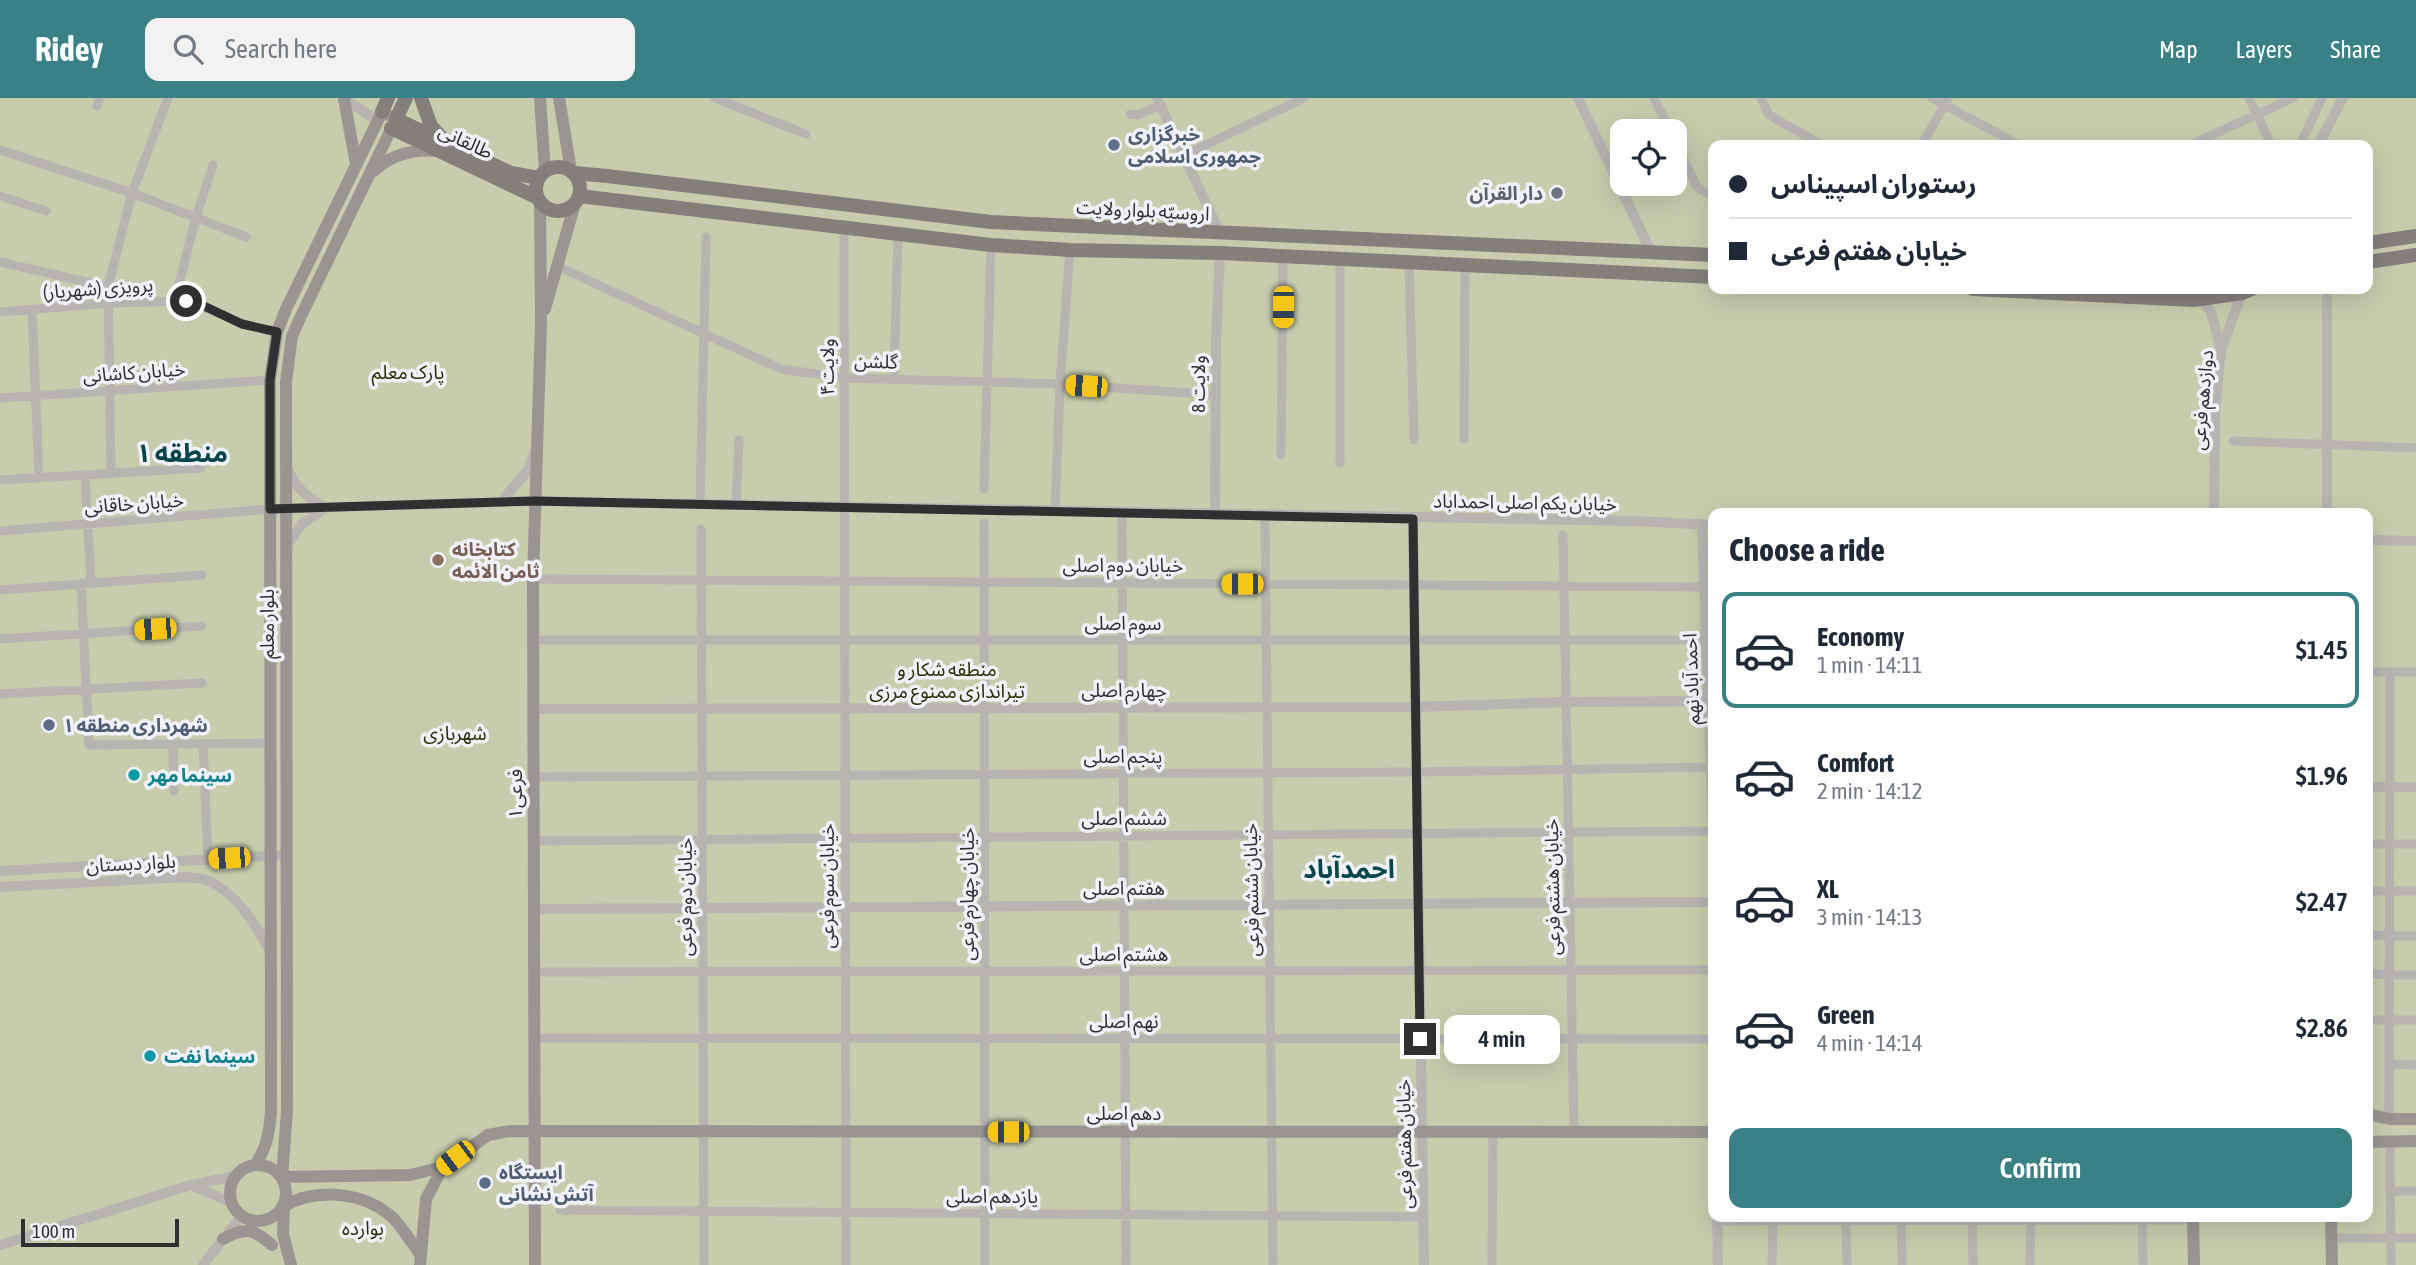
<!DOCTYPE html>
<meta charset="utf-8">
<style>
:root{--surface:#fff;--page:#f2f2f3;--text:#1f2937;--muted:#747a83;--line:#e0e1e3;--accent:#398187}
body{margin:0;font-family:"Asap Condensed","Noto Sans Arabic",sans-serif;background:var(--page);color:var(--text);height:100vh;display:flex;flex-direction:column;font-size:26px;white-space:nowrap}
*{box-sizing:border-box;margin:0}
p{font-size:23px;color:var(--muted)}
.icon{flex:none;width:38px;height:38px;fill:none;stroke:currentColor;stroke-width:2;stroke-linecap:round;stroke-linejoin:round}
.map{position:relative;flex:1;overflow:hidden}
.drawer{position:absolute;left:1708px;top:410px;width:665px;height:714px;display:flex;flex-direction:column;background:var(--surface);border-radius:14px;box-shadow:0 7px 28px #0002}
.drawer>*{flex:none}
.banner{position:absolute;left:1708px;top:42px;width:665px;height:154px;border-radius:14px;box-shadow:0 7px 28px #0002;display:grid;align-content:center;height:154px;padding:0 21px;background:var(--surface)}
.controls{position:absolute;left:1610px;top:21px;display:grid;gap:14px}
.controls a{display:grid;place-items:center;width:77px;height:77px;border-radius:14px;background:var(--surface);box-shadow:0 7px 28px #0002;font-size:35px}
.scale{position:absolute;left:21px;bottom:18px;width:158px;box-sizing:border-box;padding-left:7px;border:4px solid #303033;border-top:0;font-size:19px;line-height:24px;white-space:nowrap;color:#303033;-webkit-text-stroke:5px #f1f1f9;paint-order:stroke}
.end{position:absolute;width:32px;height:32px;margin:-16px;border:9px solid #303033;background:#fff;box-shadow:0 0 0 4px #fff}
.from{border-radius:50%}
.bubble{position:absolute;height:49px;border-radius:14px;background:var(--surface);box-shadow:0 7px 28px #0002;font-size:23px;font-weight:600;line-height:49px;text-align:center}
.car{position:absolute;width:21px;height:42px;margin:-21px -10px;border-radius:9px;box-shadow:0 0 5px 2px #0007;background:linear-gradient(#f5c518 24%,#345 0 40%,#f5c518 0 76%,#345 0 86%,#f5c518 0)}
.banner b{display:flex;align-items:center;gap:24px;height:66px;font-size:26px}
.banner b+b{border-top:2px solid var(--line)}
.banner i{width:18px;height:18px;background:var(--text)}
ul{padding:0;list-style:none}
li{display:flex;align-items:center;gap:21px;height:116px;margin:0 14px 10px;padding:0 7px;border:4px solid transparent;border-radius:14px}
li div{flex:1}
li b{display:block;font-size:26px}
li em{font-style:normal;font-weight:600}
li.active{border-color:var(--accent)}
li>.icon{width:63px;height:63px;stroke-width:1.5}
h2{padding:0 21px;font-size:32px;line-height:84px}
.button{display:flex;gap:14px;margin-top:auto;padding:14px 21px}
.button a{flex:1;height:80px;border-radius:14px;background:var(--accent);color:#fff;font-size:28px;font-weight:600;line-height:80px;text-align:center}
header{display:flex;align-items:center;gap:42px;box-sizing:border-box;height:98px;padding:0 35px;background:var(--accent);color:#fff}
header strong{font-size:33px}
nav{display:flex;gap:38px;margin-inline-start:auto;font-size:24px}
.search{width:490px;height:63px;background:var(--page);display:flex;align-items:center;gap:18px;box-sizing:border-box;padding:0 24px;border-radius:14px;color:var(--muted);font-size:26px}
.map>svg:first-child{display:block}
.green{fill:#c6ccac;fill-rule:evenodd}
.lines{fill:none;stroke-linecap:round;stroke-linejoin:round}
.minor{stroke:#b7b4b2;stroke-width:9}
.tertiary{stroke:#b7b4b2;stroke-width:10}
.secondary{stroke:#9a9592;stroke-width:12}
.primary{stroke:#857f7c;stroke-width:14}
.route{stroke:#303033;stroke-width:9}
.service-dot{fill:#5c6f8a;stroke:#f1f1f9;stroke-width:2.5}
.worship-dot{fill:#6b7280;stroke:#f1f1f9;stroke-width:2.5}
.education-dot{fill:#8d6e63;stroke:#f1f1f9;stroke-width:2.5}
.culture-dot{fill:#0f9aa8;stroke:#f1f1f9;stroke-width:2.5}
.labels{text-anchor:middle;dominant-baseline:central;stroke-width:7;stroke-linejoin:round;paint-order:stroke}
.service-label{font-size:19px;font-weight:bold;fill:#4e5e75;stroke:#f1f1f9;text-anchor:start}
.street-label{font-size:19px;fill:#303033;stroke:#f1f1f9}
.worship-label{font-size:19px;font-weight:bold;fill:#5b616d;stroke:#f1f1f9;text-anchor:end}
.park-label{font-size:19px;fill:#282d00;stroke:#f1f1f9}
.education-label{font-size:19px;font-weight:bold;fill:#785e54;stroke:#f1f1f9;text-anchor:start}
.culture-label{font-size:19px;font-weight:bold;fill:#0d838f;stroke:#f1f1f9;text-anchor:start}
.district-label{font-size:26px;font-weight:bold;fill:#04474b;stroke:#f1f1f9}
</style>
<header>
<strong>Ridey</strong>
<div class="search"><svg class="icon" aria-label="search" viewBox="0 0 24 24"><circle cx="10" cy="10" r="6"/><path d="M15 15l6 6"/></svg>Search here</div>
<nav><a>Map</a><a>Layers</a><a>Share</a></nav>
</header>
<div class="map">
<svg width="2416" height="1167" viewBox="0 0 2416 1167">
<rect width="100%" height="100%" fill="#f1f1f9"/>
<path class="green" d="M 0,0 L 2416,0 L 2416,1167 L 0,1167 ZM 1622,33 L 1675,33 L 1675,86 L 1622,86 ZM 1713,47 L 2368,47 L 2368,191 L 1713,191 ZM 1713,415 L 2368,415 L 2368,1118 L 1713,1118 Z"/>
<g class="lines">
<path class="minor" d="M 715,0 L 806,36
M 1654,0 L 1670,33
M 1761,0 L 1769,17 L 1822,47
M 1932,0 L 2019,47
M 2249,0 L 2270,44 L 2275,47
M 97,8 L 100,0
M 1130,16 L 1138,17 L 1160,7
M 1675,43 L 1697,89 L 1713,99
M 1922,47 L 1948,0
M 2190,47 L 2293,0
M 2300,47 L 2322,0
M 0,52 L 132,95 L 246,139
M 1185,57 L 1304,0
M 0,98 L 46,113
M 844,129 L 846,1167
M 0,164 L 108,189 L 111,375
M 1409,165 L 1414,342
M 557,168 L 781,271 L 844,280 L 1060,286 L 1216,297
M 108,189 L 132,95 L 168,0
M 175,202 L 196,119 L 213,67
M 32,212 L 39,380
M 0,214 L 110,205 L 186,203 L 206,209 L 242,226 L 277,234
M 894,281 L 898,135
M 0,300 L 270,282
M 1464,341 L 1465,168
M 2233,343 L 2416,350
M 1281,357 L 1283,160
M 1340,365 L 1340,162
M 85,377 L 91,485
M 0,382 L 201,370
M 984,391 L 991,147
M 700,406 L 706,139
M 736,407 L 739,342
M 1055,413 L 1060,286 L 1070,152
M 1122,415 L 1126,1167
M 1265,418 L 1273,1167
M 984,425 L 985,1167
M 701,431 L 704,1167
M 0,433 L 270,411
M 1563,437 L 1574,1034
M 533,481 L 1713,489
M 81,485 L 89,647 L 270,645
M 0,492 L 202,477
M 0,541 L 202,528
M 533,542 L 1713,542
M 2368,574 L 2416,574
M 0,596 L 202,585
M 173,646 L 174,693
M 203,646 L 208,761
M 534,679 L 1417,674 L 1713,669
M 534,743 L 1713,733
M 2368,746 L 2416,746
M 2368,793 L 2416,793
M 2368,837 L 2416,838
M 534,874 L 1713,872
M 2368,876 L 2416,877
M 2368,922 L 2416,922
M 535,940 L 1713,941
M 2389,966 L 2416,967
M 2389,1021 L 2390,574
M 2390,1042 L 2391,1167
M 2391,1093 L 2416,1093
M 560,1112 L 1423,1119
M 1901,1118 L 1902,1167
M 1972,1118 L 1973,1167
M 2142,1118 L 2143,1167
M 1846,1120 L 1847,1167
M 1717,1123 L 2193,1122
M 2330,1140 L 2416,1140
M 1492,1167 L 1493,1034
M 1772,1167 L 1773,1120
M 2030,1167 L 2031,1118"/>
<path class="tertiary" d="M 343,0 L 377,22
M 1157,0 L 1220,135
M 1578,0 L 1651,154
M 2318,47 L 2343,0
M 2201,201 L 2211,214 L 2221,252
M 287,370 C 295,388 305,398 322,408
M 501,404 L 528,372 L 535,353
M 270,411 L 534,403 L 1635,423 L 1713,427
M 2214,415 L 2215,315 L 2221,252 L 2242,195
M 2327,415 L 2327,191
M 1215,417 L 1216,242 L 1220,155
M 1413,421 L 1424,1167
M 1702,426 L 1713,735
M 2368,442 L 2416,443
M 286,449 L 302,426 L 325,410
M 534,611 L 1416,609 L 1566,604 L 1713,603
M 2368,689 L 2416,689
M 0,773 L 287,757
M 0,789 L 185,779 C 194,780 205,780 213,785 C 240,800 256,827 270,854
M 534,811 L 1713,804
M 191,1087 L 232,1105
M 1717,1118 L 1718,1167
M 0,1147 L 191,1087 L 236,1078
M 203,1167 L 241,1118"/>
<path class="secondary" d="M 540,0 L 545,74
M 559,0 L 571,73
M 344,1 L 356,66
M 374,73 C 392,56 413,51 437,53
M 545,211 L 575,105
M 2368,1016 L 2389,1021 L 2416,1021
M 2368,1044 L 2416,1043
M230 1095a28 28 0 1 1 56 0a28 28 0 1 1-56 0Z
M 255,1067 C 267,1050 269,1035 271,1014 L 270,282 L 277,234 L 286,211 L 382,14 L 396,21 L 301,218 L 292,238 L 286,284 L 287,1014 L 282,1079 L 410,1077 L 443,1069 L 488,1037 L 510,1033 L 1713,1034
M 2193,1118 L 2194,1167
M 2331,1118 L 2332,1167
M 223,1141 C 245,1129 253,1130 272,1147
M 291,1167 L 283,1136 L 284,1108 C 317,1089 365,1094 393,1120 C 403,1130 411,1144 420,1156
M 420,1167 L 426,1101 L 443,1069
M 535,1167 L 533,481 L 541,225 L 540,102"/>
<path class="primary" d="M 406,0 L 396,21 L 511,75 L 539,80
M 421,0 L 431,28 L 443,41
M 382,14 L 388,0
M 391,30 L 538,100
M536 91a22 22 0 1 1 44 0a22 22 0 1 1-44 0Z
M 574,75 L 607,78 L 991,124 L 1713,157
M 579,98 L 991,147 L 1070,152 L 1220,155 L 1713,179
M 2368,145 L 2416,138
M 2368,164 L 2416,157
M 1973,191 L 2194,202 L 2242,195 L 2252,191"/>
</g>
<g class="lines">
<path class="route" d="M 186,203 L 206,209 L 242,226 L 277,234 L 270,282 L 270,411 L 534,403 L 1413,421 L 1420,941"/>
</g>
<g class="service-dot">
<circle cx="1114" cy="47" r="7"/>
<circle cx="49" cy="627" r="7"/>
<circle cx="485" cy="1085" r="7"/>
</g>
<circle class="worship-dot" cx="1557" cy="95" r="7"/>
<circle class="education-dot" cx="438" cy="462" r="7"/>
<g class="culture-dot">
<circle cx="134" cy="677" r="7"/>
<circle cx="150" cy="958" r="7"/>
</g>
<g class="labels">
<g class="service-label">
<text x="1128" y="36">خبرگزاری<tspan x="1128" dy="22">جمهوری اسلامی</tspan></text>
<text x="63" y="627">شهرداری منطقه ۱</text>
<text x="499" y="1074">ایستگاه<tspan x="499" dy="22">آتش نشانی</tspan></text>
</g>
<g class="street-label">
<text transform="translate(466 43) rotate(25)">طالقانی</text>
<text transform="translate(1143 112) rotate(3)">اروسیّه بلوار ولایت</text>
<text transform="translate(98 190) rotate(-4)">پرویزی (شهریار)</text>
<text transform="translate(876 263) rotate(2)">گلشن</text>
<text transform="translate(827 269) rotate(-90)">ولایت۴</text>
<text transform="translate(134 274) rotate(-4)">خیابان کاشانی</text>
<text transform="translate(1198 286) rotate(-90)">ولایت 8</text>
<text transform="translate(2202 302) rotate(-85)">دوازدهم فرعی</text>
<text transform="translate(1525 404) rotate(1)">خیابان یکم اصلی احمداباد</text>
<text transform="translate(134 405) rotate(-4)">خیابان خاقانی</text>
<text x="1123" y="467">خیابان دوم اصلی</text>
<text x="1123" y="525">سوم اصلی</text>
<text transform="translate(267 526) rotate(-90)">بلوار معلم</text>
<text transform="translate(1691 581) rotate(-92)">احمد آباد نهم</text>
<text x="1124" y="592">چهارم اصلی</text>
<text x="1123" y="658">پنجم اصلی</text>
<text transform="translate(515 696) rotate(-90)">فرعی۱</text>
<text x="1124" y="720">ششم اصلی</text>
<text transform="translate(131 765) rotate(-3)">بلوار دبستان</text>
<text transform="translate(827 788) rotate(-90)">خیابان سوم فرعی</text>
<text transform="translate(1552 789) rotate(-91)">خیابان هشتم فرعی</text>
<text x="1124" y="790">هفتم اصلی</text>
<text transform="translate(1251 792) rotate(-91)">خیابان ششم فرعی</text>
<text transform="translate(967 796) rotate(-90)">خیابان چهارم فرعی</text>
<text transform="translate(685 799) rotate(-90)">خیابان دوم فرعی</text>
<text x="1124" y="856">هشتم اصلی</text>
<text x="1124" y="923">نهم اصلی</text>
<text x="1124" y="1015">دهم اصلی</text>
<text transform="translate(1404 1046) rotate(-91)">خیابان هفتم فرعی</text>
<text x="992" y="1098">یازدهم اصلی</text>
</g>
<g class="worship-label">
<text x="1543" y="95">دار القرآن</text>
</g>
<g class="park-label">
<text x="408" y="274">پارک معلم</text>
<text x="947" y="571">منطقه شکار و<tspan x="947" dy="22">تیراندازی ممنوع مرزی</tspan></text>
<text x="455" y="635">شهربازی</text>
<text x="363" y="1130">بوارده</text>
</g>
<g class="education-label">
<text x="452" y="451">کتابخانه<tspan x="452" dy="22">ثامن الائمه</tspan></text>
</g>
<g class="culture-label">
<text x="148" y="677">سینما مهر</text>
<text x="164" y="958">سینما نفت</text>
</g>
<g class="district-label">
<text x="182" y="355">منطقه ۱</text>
<text x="1349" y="771">احمدآباد</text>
</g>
</g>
</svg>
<div class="controls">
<a><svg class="icon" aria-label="locate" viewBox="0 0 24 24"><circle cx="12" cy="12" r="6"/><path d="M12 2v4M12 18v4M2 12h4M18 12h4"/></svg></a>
</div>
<div class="scale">100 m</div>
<i class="end from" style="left:186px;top:203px"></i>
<i class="end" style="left:1420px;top:941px"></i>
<div class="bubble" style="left:1444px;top:917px;width:116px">4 min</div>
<i class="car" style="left:1283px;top:209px;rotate:181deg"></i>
<i class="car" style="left:1086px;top:288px;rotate:274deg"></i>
<i class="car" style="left:1242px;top:486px;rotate:270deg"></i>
<i class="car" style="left:155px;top:531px;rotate:266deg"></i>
<i class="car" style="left:229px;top:760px;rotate:267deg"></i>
<i class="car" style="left:1008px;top:1034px;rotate:270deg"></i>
<i class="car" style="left:455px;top:1060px;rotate:233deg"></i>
<div class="banner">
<b><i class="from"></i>رستوران اسپیناس</b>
<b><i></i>خیابان هفتم فرعی</b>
</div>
<section class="drawer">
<h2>Choose a ride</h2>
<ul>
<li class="active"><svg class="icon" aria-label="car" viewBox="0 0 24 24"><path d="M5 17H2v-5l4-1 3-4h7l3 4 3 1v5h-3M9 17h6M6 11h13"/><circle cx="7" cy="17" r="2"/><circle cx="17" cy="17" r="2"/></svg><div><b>Economy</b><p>1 min · 14:11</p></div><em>$1.45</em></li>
<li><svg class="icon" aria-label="car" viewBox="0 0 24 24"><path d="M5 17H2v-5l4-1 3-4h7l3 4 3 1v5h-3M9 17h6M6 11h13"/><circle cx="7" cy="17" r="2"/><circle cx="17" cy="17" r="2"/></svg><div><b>Comfort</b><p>2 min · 14:12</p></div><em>$1.96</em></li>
<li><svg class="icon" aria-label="car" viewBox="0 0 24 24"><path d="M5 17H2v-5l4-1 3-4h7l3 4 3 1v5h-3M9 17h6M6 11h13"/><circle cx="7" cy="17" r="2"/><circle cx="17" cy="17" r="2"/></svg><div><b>XL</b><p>3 min · 14:13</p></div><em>$2.47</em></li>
<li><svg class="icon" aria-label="car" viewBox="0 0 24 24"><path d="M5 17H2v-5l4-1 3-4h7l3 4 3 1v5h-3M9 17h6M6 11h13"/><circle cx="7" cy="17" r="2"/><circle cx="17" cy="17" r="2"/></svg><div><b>Green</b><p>4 min · 14:14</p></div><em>$2.86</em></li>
</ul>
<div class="button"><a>Confirm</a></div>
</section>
</div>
